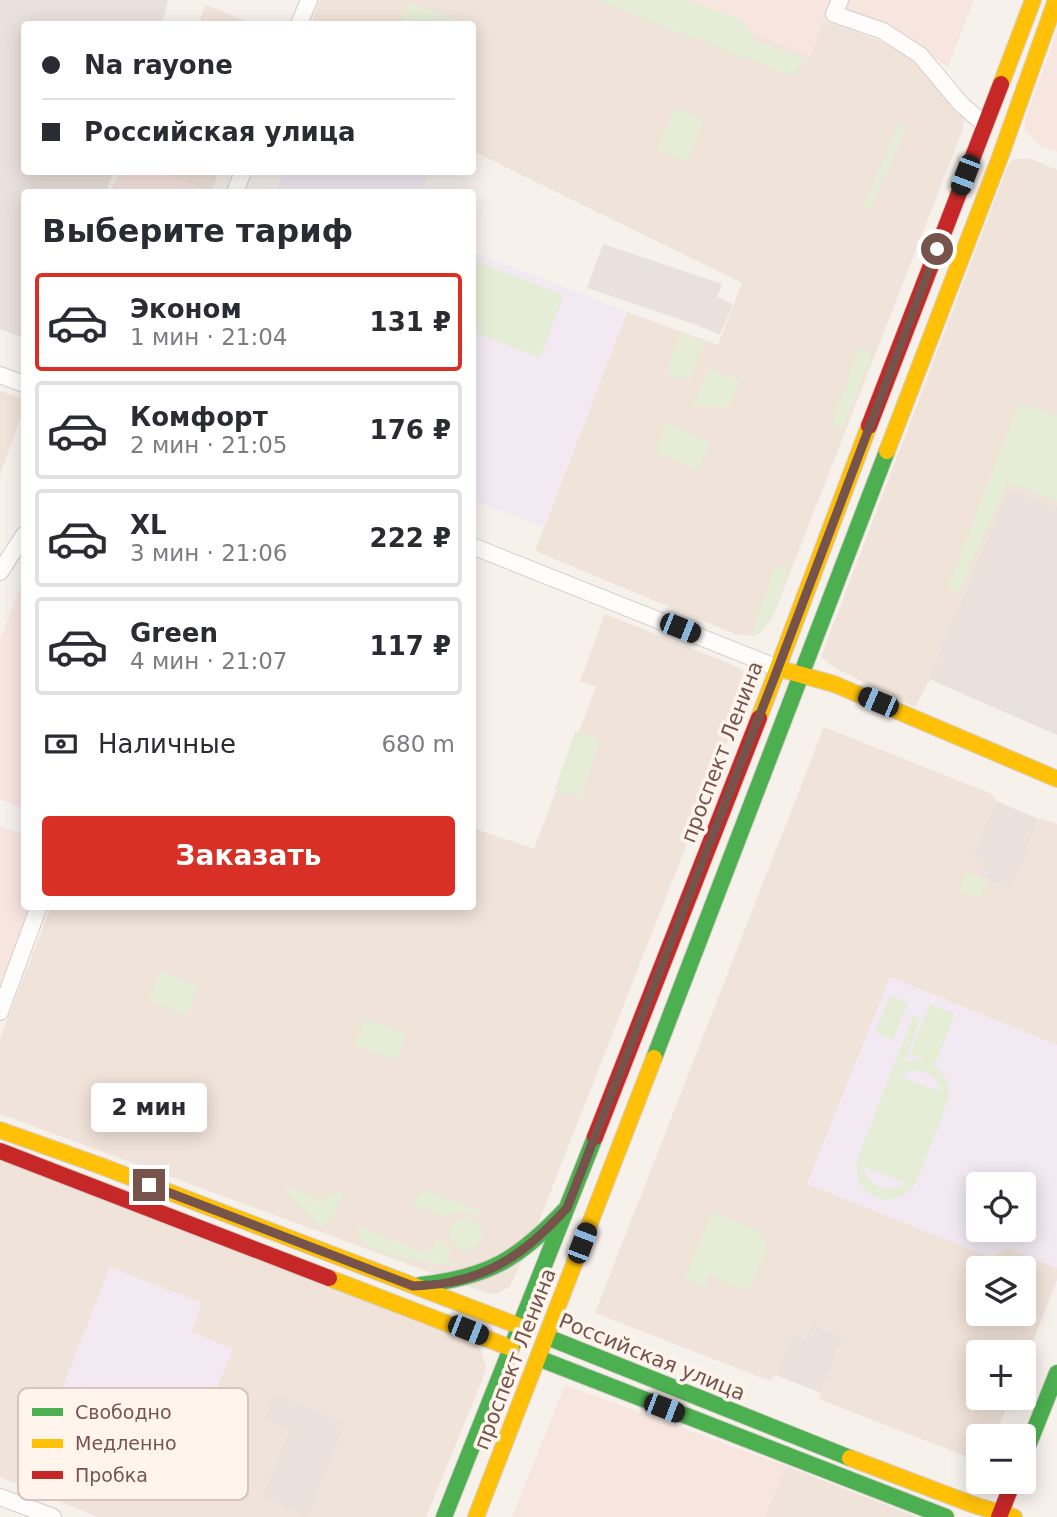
<!DOCTYPE html>
<html lang="ru">
<meta charset="utf-8">
<style>
:root{--surface:#fff;--page:#f7f7f7;--text:#2b2b33;--muted:#7c7c81;--line:#e1e1e2;--accent:#d93025}
body{margin:0;font-family:"DejaVu Sans",sans-serif;background:var(--page);color:var(--text);height:100vh;display:flex;flex-direction:column;font-size:26px;white-space:nowrap}
*{box-sizing:border-box;margin:0}
p{font-size:23px;color:var(--muted)}
.icon{flex:none;width:38px;height:38px;fill:none;stroke:currentColor;stroke-width:2;stroke-linecap:round;stroke-linejoin:round}
.map{position:relative;flex:1;overflow:hidden}
.sheet{position:absolute;left:21px;top:189px;width:455px;height:721px;display:flex;flex-direction:column;background:var(--surface);border-radius:7px;box-shadow:0 4px 18px #0003}
.sheet>*{flex:none}
.hud{position:absolute;left:21px;top:21px;width:455px;height:154px;border-radius:7px;box-shadow:0 4px 18px #0003;display:grid;align-content:center;height:154px;padding:0 21px;background:var(--surface)}
.fabs{position:absolute;left:966px;top:1172px;display:grid;gap:14px}
.fabs a{display:grid;place-items:center;width:70px;height:70px;border-radius:7px;background:var(--surface);box-shadow:0 4px 18px #0003;font-size:35px}
.end{position:absolute;width:32px;height:32px;margin:-16px;border:9px solid #76544b;background:#fff;box-shadow:0 0 0 4px #fff}
.from{border-radius:50%}
.bubble{position:absolute;height:49px;border-radius:7px;background:var(--surface);box-shadow:0 4px 18px #0003;font-size:23px;font-weight:600;line-height:49px;text-align:center}
.car{position:absolute;width:21px;height:42px;margin:-21px -10px;border-radius:9px;box-shadow:0 0 5px 2px #0007;background:linear-gradient(#222 24%,#8ab4d8 0 40%,#222 0 76%,#8ab4d8 0 86%,#222 0)}
.hud b{display:flex;align-items:center;gap:24px;height:66px;font-size:26px}
.hud b+b{border-top:2px solid var(--line)}
.hud i{width:18px;height:18px;background:var(--text)}
ul{padding:0;list-style:none}
li{display:flex;align-items:center;gap:21px;height:98px;margin:0 14px 10px;padding:0 7px;border:4px solid var(--line);border-radius:7px}
li div{flex:1}
li b{display:block;font-size:26px}
li em{font-style:normal;font-weight:600}
li.active{border-color:var(--accent)}
li>.icon{width:63px;height:63px;stroke-width:1.5}
h2{padding:0 21px;font-size:32px;line-height:84px}
.pay{display:flex;align-items:center;gap:18px;height:77px;padding:0 21px;font-size:26px}
.pay p{margin-inline-start:auto}
.button{display:flex;gap:14px;margin-top:auto;padding:14px 21px}
.button a{flex:1;height:80px;border-radius:7px;background:var(--accent);color:#fff;font-size:28px;font-weight:600;line-height:80px;text-align:center}
.map>svg:first-child{display:block}
.residential{fill:#f0e3d9;fill-rule:evenodd}
.commercial{fill:#f7e5e0}
.industrial{fill:#ebe1dc}
.education{fill:#f2e9f3;fill-rule:evenodd}
.green{fill:#e6edd7;fill-rule:evenodd}
.lines{fill:none;stroke-linecap:round;stroke-linejoin:round}
.street-casing{stroke:#d6ccc8;stroke-width:18}
.fast-casing{stroke:#d8ceca;stroke-width:18}
.slow-casing{stroke:#d8ceca;stroke-width:18}
.jam-casing{stroke:#d8ceca;stroke-width:18}
.street{stroke:#fefdfc;stroke-width:16}
.fast{stroke:#4caf50;stroke-width:16}
.slow{stroke:#ffc107;stroke-width:16}
.jam{stroke:#c62828;stroke-width:16}
.route{stroke:#76544b;stroke-width:9}
.labels{text-anchor:middle;dominant-baseline:central;stroke-width:7;stroke-linejoin:round;paint-order:stroke}
.street-label{font-size:21px;fill:#76544b;stroke:#fff5ed}
.key{fill:#fff5ed;stroke:#d6c5bc;stroke-width:2}
.key-label{font-size:19px;fill:#76544b}
</style>
<div class="map">
<svg width="1057" height="1517" viewBox="0 0 1057 1517">
<rect width="100%" height="100%" fill="#f7f1ec"/>
<path class="residential" d="M 319,0 L 669,0 L 810,56 L 823,20 L 881,41 L 919,63 L 943,88 L 964,117 L 963,129 L 774,614 L 765,628 L 759,634 L 754,636 L 735,634 L 718,627 L 535,551 L 627,312 L 718,345 L 742,283 L 473,151 L 472,24 L 311,24 Z
M 206,5 L 253,24 L 198,24 Z
M 1013,159 L 1031,159 L 1057,170 L 1057,509 L 1008,490 L 930,679 L 915,707 L 833,667 L 821,657 L 1008,165 Z
M 160,172 L 219,172 L 211,192 Z
M 0,391 L 24,399 L 24,408 L 0,475 Z
M 605,614 L 733,665 L 743,671 L 747,679 L 748,688 L 532,1239 L 510,1287 L 495,1294 L 486,1293 L 0,1114 L 0,1038 L 51,907 L 472,906 L 473,828 L 534,849 L 596,687 L 580,681 Z
M 824,727 L 992,794 L 996,801 L 973,855 L 986,861 L 997,883 L 1011,888 L 1040,818 L 1057,824 L 1057,1045 L 890,977 L 807,1184 L 990,1257 L 1008,1248 L 1057,1268 L 1057,1280 L 1024,1364 L 1024,1353 L 978,1353 L 978,1398 L 1010,1398 L 995,1437 L 978,1437 L 978,1461 L 819,1399 L 843,1338 L 827,1330 L 810,1324 L 805,1339 L 792,1334 L 776,1375 L 770,1381 L 595,1313 ZM 978,1269 L 1024,1269 L 1024,1314 L 978,1314 Z
M 0,1160 L 477,1344 L 484,1358 L 486,1369 L 483,1378 L 426,1517 L 98,1517 L 0,1477 ZM 202,1303 L 191,1332 L 232,1349 L 50,1419 ZM 290,1429 L 307,1515 L 262,1497 Z
M 786,1466 L 917,1517 L 765,1517 Z"/>
<path class="commercial" d="M 669,0 L 974,0 L 948,67 L 903,35 L 841,11 L 836,25 L 823,21 L 810,56 Z
M 1057,31 L 1057,152 L 1041,146 L 1025,131 L 1025,120 Z
M 120,172 L 160,172 L 211,192 L 110,192 Z
M 23,581 L 24,582 L 24,809 L 0,799 L 0,639 Z
M 0,826 L 24,835 L 24,906 L 30,907 L 0,985 Z
M 565,1385 L 786,1466 L 765,1517 L 512,1517 Z"/>
<path class="industrial" d="M 0,0 L 168,0 L 162,24 L 24,24 L 24,172 L 114,172 L 105,192 L 24,192 L 24,338 L 0,329 Z
M 603,244 L 722,284 L 717,297 L 733,304 L 720,335 L 697,325 L 587,288 Z
M 1008,490 L 1057,507 L 1057,735 L 929,679 Z
M 996,801 L 1039,819 L 1011,889 L 980,876 L 986,861 L 973,855 Z
M 811,1324 L 843,1337 L 821,1393 L 776,1375 L 792,1334 L 805,1339 Z
M 275,1394 L 345,1423 L 307,1516 L 262,1497 L 290,1429 L 265,1419 Z"/>
<path class="education" d="M 284,172 L 429,172 L 421,192 L 276,192 Z
M 472,251 L 627,312 L 543,527 L 473,500 Z
M 890,977 L 1057,1045 L 1057,1268 L 1008,1248 L 990,1257 L 807,1184 ZM 978,1185 L 1024,1185 L 1024,1230 L 978,1230 Z
M 110,1267 L 202,1303 L 191,1332 L 233,1349 L 184,1472 L 50,1419 Z"/>
<path class="green" d="M 596,0 L 686,0 L 744,21 L 755,41 L 806,59 L 793,76 Z
M 409,2 L 468,24 L 400,24 Z
M 675,108 L 704,120 L 686,162 L 657,150 Z
M 899,123 L 907,126 L 870,210 L 863,207 Z
M 476,261 L 564,295 L 540,358 L 473,332 L 473,269 Z
M 681,333 L 705,342 L 689,381 L 666,372 Z
M 860,347 L 872,354 L 843,427 L 831,425 Z
M 709,368 L 740,380 L 728,407 L 693,405 Z
M 1019,403 L 1057,415 L 1057,501 L 1008,482 L 957,596 L 948,587 Z
M 668,424 L 710,442 L 698,470 L 656,452 Z
M 776,565 L 788,567 C 782,589 777,626 754,636 L 751,635 Z
M 575,731 L 600,740 L 580,798 L 555,789 Z
M 967,872 L 987,880 L 980,899 L 959,890 Z
M 160,971 L 199,987 L 187,1016 L 148,1000 Z
M 890,995 L 908,1003 L 893,1040 L 875,1032 Z
M 930,1004 L 955,1014 L 935,1064 L 932,1064 C 945,1073 950,1083 949,1098 L 918,1179 C 899,1215 850,1200 857,1160 L 913,1016 L 921,1019 L 904,1062 L 916,1060 L 926,1061 L 910,1054 ZM 910,1071 C 926,1069 937,1076 941,1092 L 901,1077 ZM 864,1167 L 905,1183 C 888,1195 868,1187 864,1167 Z
M 365,1019 L 406,1032 L 397,1060 L 355,1046 Z
M 286,1186 L 315,1197 L 318,1203 L 339,1191 L 344,1193 L 332,1220 L 321,1227 L 285,1192 Z
M 425,1190 L 480,1211 L 479,1215 L 458,1211 L 443,1217 L 410,1203 Z
M 712,1212 L 759,1230 L 768,1243 L 749,1291 L 710,1275 L 705,1287 L 685,1279 Z
M450 1234a16 16 0 1 1 32 0a16 16 0 1 1-32 0Z
M 358,1226 L 429,1254 L 437,1239 L 442,1241 L 450,1249 L 449,1260 L 456,1266 C 437,1263 374,1255 363,1242 C 360,1238 359,1232 358,1226 Z"/>
<g class="lines">
<defs>
<path id="street" d="M 840,0 L 834,14 L 883,31 L 920,55 L 961,104 L 984,124
M 299,24 L 309,0
M 235,192 L 243,172
M 0,375 L 24,384
M 472,546 L 778,668
M 0,572 L 24,535
M 0,1012 L 39,906
M 0,1497 L 53,1517"/>
<path id="fast" d="M 654,1058 L 887,451
M 420,1285 C 489,1277 517,1260 565,1210
M 547,1337 L 850,1458
M 538,1358 L 946,1517
M 1024,1456 L 1057,1373
M 444,1517 L 595,1137"/>
<path id="slow" d="M 1001,84 L 1033,0
M 887,451 L 999,160 L 1056,0
M 784,670 L 834,684 L 1057,779
M 759,718 L 869,426
M 0,1130 L 101,1166 L 519,1326
M 329,1278 L 511,1348
M 850,1458 L 974,1505 L 1014,1517
M 476,1517 L 654,1058"/>
<path id="jam" d="M 869,426 L 1001,84
M 595,1137 L 759,718
M 0,1151 L 329,1278
M 999,1517 L 1013,1482"/>
</defs>
<use href="#street" class="street-casing"/>
<use href="#fast" class="fast-casing"/>
<use href="#slow" class="slow-casing"/>
<use href="#jam" class="jam-casing"/>
<use href="#street" class="street"/>
<use href="#fast" class="fast"/>
<use href="#slow" class="slow"/>
<use href="#jam" class="jam"/>
</g>
<g class="lines">
<path class="route" d="M 149,1185 L 413,1286 C 426,1285 439,1285 451,1282 C 501,1272 534,1244 567,1208 L 775,676 L 937,249"/>
</g>
<g class="labels">
<g class="street-label">
<text transform="translate(722 752) rotate(-69)">проспект Ленина</text>
<text transform="translate(652 1357) rotate(22)">Российская улица</text>
<text transform="translate(515 1359) rotate(-69)">проспект Ленина</text>
</g>
</g>
<rect x="18" y="1388" width="230" height="112" rx="10" class="key"/>
<rect x="32" y="1408" width="31" height="8" fill="#4caf50"/>
<rect x="32" y="1439" width="31" height="9" fill="#ffc107"/>
<rect x="32" y="1471" width="31" height="8" fill="#c62828"/>
<g class="key-label">
<text x="75" y="1419">Свободно</text>
<text x="75" y="1450">Медленно</text>
<text x="75" y="1482">Пробка</text>
</g>
</svg>
<div class="fabs">
<a><svg class="icon" aria-label="locate" viewBox="0 0 24 24"><circle cx="12" cy="12" r="6"/><path d="M12 2v4M12 18v4M2 12h4M18 12h4"/></svg></a>
<a><svg class="icon" aria-label="layers" viewBox="0 0 24 24"><path d="M12 4l9 5-9 5-9-5zM3 14l9 5 9-5"/></svg></a>
<a>+</a>
<a>−</a>
</div>
<i class="end from" style="left:937px;top:249px"></i>
<i class="end" style="left:149px;top:1185px"></i>
<div class="bubble" style="left:91px;top:1083px;width:116px">2 мин</div>
<i class="car" style="left:965px;top:175px;rotate:201deg"></i>
<i class="car" style="left:680px;top:628px;rotate:112deg"></i>
<i class="car" style="left:878px;top:702px;rotate:293deg"></i>
<i class="car" style="left:582px;top:1243px;rotate:21deg"></i>
<i class="car" style="left:468px;top:1330px;rotate:112deg"></i>
<i class="car" style="left:664px;top:1408px;rotate:111deg"></i>
<div class="hud">
<b><i class="from"></i>Na rayone</b>
<b><i></i>Российская улица</b>
</div>
<section class="sheet">
<h2>Выберите тариф</h2>
<ul>
<li class="active"><svg class="icon" aria-label="car" viewBox="0 0 24 24"><path d="M5 17H2v-5l4-1 3-4h7l3 4 3 1v5h-3M9 17h6M6 11h13"/><circle cx="7" cy="17" r="2"/><circle cx="17" cy="17" r="2"/></svg><div><b>Эконом</b><p>1 мин · 21:04</p></div><em>131 ₽</em></li>
<li><svg class="icon" aria-label="car" viewBox="0 0 24 24"><path d="M5 17H2v-5l4-1 3-4h7l3 4 3 1v5h-3M9 17h6M6 11h13"/><circle cx="7" cy="17" r="2"/><circle cx="17" cy="17" r="2"/></svg><div><b>Комфорт</b><p>2 мин · 21:05</p></div><em>176 ₽</em></li>
<li><svg class="icon" aria-label="car" viewBox="0 0 24 24"><path d="M5 17H2v-5l4-1 3-4h7l3 4 3 1v5h-3M9 17h6M6 11h13"/><circle cx="7" cy="17" r="2"/><circle cx="17" cy="17" r="2"/></svg><div><b>XL</b><p>3 мин · 21:06</p></div><em>222 ₽</em></li>
<li><svg class="icon" aria-label="car" viewBox="0 0 24 24"><path d="M5 17H2v-5l4-1 3-4h7l3 4 3 1v5h-3M9 17h6M6 11h13"/><circle cx="7" cy="17" r="2"/><circle cx="17" cy="17" r="2"/></svg><div><b>Green</b><p>4 мин · 21:07</p></div><em>117 ₽</em></li>
</ul>
<div class="pay"><svg class="icon" aria-label="cash" viewBox="0 0 24 24"><path d="M3 7h18v10H3z"/><circle cx="12" cy="12" r="2"/></svg>Наличные<p>680 m</p></div>
<div class="button"><a>Заказать</a></div>
</section>
</div>
